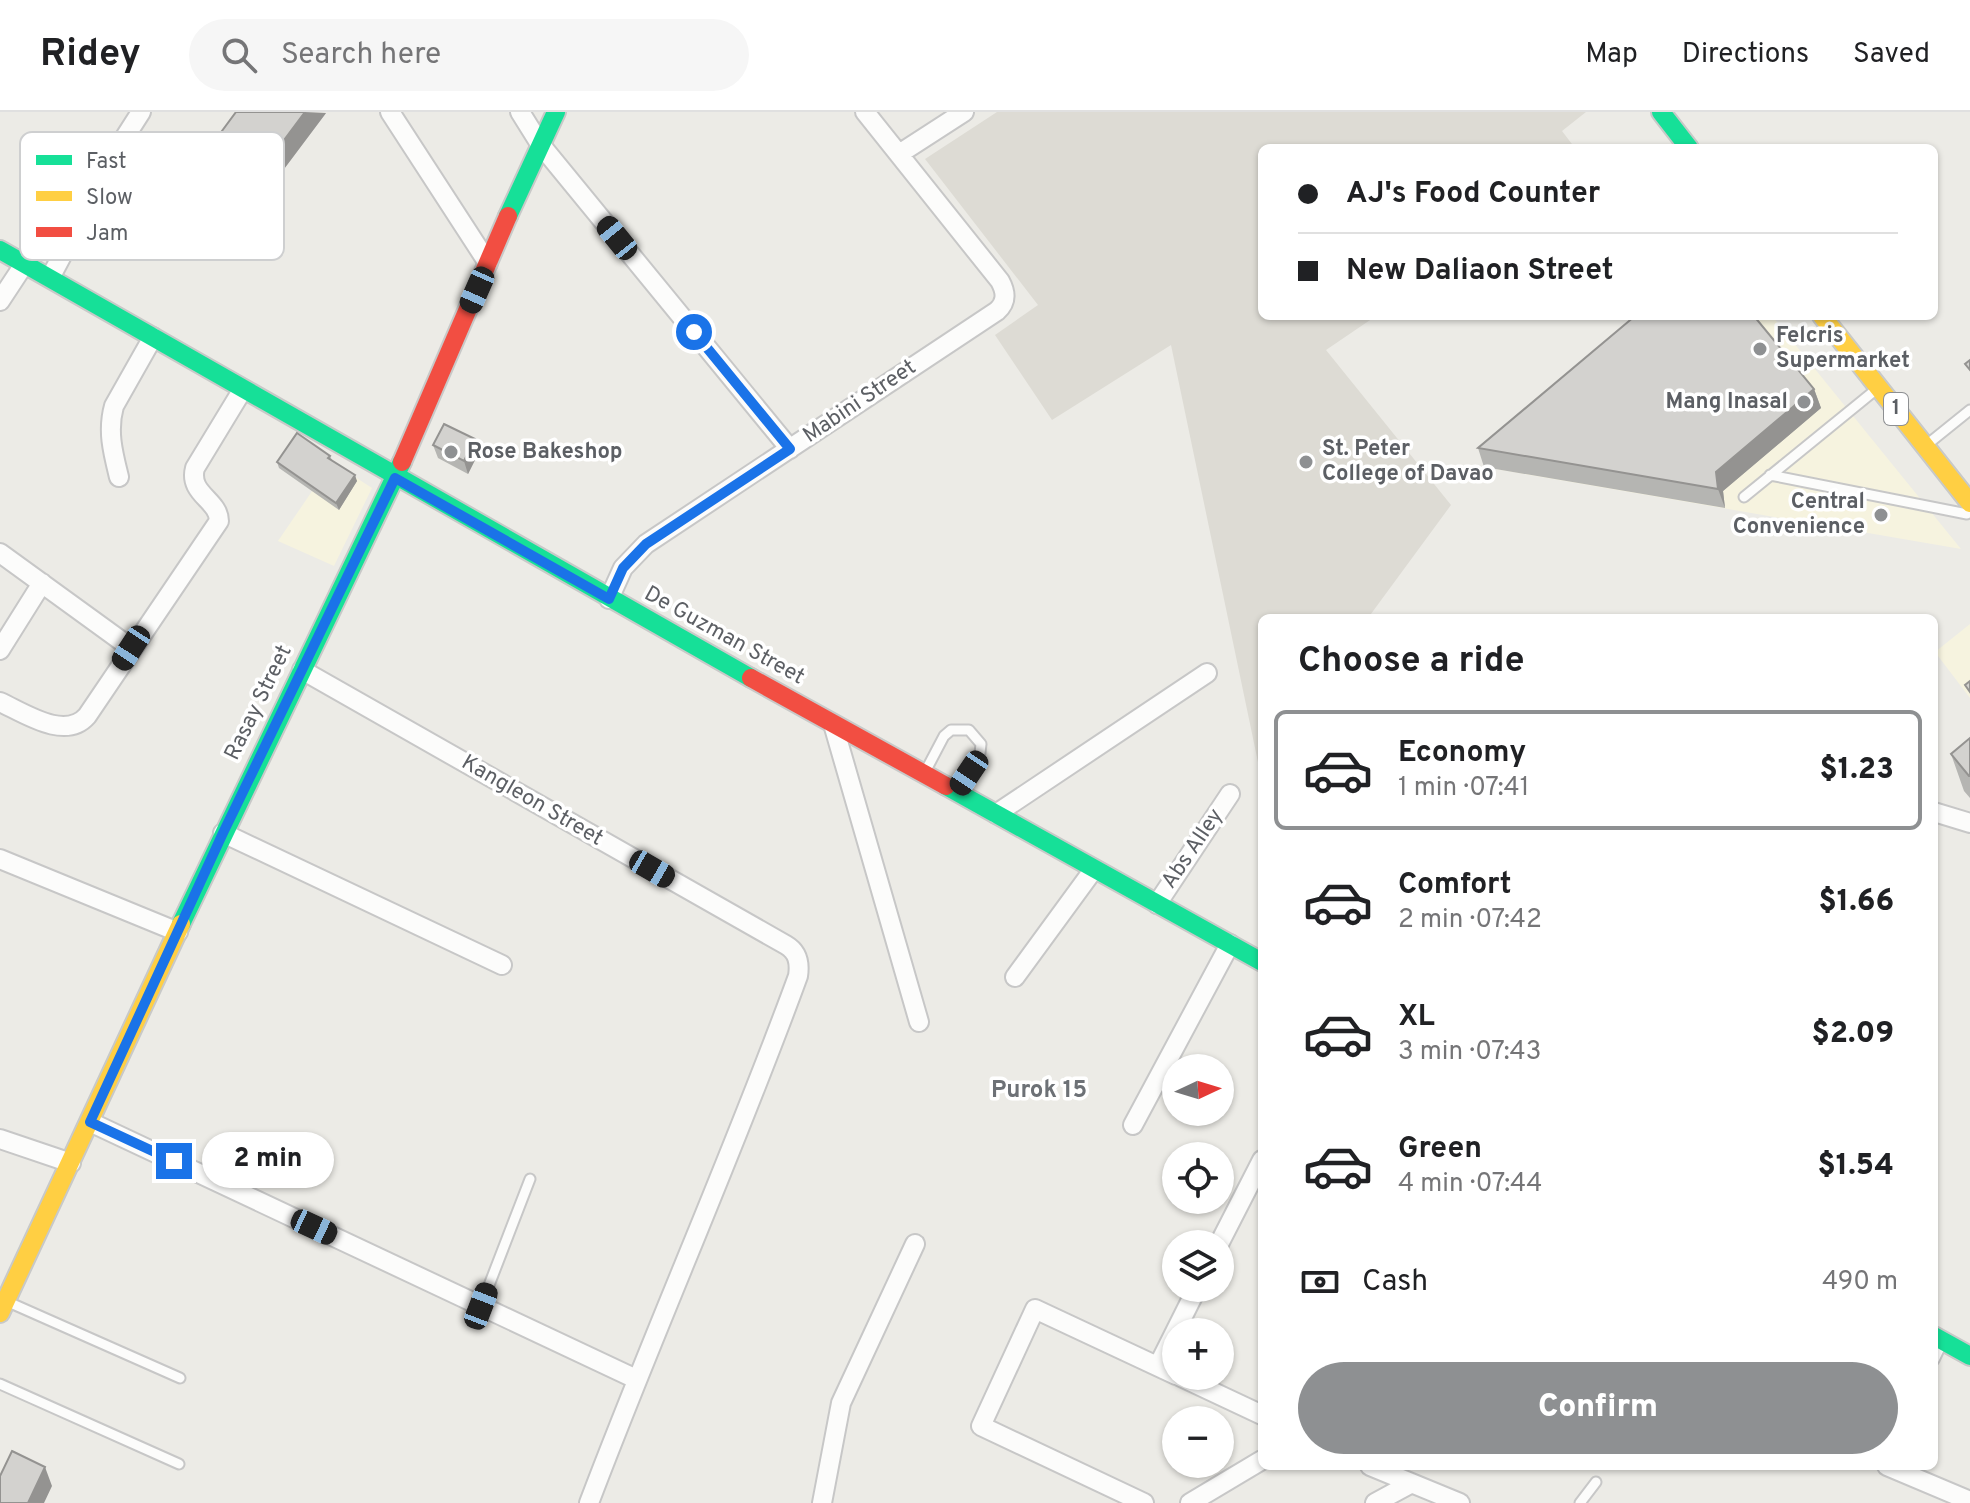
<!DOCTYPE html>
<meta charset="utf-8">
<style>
:root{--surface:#fff;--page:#f6f6f6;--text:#202124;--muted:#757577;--line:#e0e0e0;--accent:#8e9092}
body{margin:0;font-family:Overpass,sans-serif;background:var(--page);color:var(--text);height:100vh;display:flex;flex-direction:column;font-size:30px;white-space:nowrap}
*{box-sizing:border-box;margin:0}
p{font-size:26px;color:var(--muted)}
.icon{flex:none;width:44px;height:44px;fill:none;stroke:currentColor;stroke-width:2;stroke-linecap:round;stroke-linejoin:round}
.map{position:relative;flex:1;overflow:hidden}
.panel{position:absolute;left:1258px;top:502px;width:680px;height:856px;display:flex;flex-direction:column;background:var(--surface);border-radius:12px;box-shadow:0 2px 6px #0004}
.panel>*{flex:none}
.top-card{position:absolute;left:1258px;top:32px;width:680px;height:176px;border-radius:12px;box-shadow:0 2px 6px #0004;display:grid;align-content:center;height:176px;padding:0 40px;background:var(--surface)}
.needle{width:52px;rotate:86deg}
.tools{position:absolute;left:1162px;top:942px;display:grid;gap:16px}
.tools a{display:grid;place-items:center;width:72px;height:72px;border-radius:50%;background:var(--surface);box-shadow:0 2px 6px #0004;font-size:40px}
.end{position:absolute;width:36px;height:36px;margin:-18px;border:10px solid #1a73e8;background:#fff;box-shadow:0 0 0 4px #fff}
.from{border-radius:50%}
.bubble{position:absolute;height:56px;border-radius:28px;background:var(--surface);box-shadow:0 2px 6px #0004;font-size:26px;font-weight:800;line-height:56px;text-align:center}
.car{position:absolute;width:24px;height:48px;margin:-24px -12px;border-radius:10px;box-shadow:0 0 6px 2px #0007;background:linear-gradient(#222 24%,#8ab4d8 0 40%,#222 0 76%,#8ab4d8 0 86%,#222 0)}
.top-card b{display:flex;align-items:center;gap:28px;height:76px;font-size:30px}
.top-card b+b{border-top:2px solid var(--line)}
.top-card i{width:20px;height:20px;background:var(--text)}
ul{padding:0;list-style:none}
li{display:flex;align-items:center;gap:24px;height:120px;margin:0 16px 12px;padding:0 24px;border:4px solid transparent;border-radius:12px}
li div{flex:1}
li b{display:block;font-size:30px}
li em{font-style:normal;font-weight:800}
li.active{border-color:var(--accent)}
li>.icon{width:72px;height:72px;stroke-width:1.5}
h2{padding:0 40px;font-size:36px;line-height:96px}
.pay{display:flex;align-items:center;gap:20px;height:88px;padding:0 40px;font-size:30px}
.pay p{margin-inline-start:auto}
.primary-button{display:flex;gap:16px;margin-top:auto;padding:16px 40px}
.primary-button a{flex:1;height:92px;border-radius:48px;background:var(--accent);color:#fff;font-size:32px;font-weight:800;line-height:92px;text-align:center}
header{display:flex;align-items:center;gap:48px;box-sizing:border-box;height:112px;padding:0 40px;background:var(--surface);border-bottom:2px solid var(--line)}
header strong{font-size:38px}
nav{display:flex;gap:44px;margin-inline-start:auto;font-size:28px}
.search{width:560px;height:72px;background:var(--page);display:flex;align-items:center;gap:20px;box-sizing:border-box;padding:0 28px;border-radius:44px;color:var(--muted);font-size:30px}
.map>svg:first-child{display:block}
.commercial{fill:#f6f3df}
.education{fill:#dddbd4}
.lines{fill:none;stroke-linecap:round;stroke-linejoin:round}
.lane-casing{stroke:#c7c7c7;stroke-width:13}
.street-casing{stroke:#c7c7c7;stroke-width:22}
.fast-casing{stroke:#c8c9c8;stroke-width:22}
.slow-casing{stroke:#c8c9c8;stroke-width:22}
.jam-casing{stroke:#c8c9c8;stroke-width:22}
.lane{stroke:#fcfcfb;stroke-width:9}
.street{stroke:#fcfcfb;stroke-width:18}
.fast{stroke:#16e098;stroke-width:18}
.slow{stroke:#ffcf43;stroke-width:18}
.jam{stroke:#f24e42;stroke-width:18}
.wall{fill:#b5b5b2}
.shaded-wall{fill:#949391}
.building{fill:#d3d2cf;stroke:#949391;stroke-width:2}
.route{stroke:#1a73e8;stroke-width:10}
.poi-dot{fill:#8e9092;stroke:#fff;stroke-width:3}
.labels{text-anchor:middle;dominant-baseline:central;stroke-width:7;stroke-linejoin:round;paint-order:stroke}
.shield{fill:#fff;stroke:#8d8f92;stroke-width:2}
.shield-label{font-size:20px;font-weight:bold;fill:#5c5f64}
.poi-label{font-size:22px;font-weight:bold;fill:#5c5f64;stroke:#fff;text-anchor:start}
.street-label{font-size:22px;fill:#5c5f64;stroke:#fff}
.neighbourhood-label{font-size:24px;font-weight:bold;fill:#6d7176;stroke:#fff}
.key{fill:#fff;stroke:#cecfd0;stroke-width:2}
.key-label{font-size:22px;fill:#5c5f64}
</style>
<header>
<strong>Ridey</strong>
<div class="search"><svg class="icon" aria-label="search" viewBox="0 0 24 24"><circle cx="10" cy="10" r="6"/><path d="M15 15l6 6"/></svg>Search here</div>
<nav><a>Map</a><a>Directions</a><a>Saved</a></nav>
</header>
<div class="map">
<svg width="1970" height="1391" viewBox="0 0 1970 1391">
<rect width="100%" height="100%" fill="#ecebe6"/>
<path class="commercial" d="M 1665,204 L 1772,204 L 1961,437 L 1484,355 Z
M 332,350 L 372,376 L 334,454 L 278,429 Z
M 1970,512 L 1970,586 L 1935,540 Z"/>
<path class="education" d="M 997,0 L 1586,0 L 1562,19 L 1575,36 L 1262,36 L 1262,204 L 1376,204 L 1326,238 L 1451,393 L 1368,506 L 1262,506 L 1262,650 L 1259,655 L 1171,233 L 1052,308 L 995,223 L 1038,193 L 925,47 Z"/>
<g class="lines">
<defs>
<path id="lane" d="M 162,109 L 193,67
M 1929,331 L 1970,298
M 1770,363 L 1967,402
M 1744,385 L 1873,280
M 924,662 L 944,624 L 951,618 L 969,618 L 981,632 L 980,641 L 974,653 L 956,680
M 6,1189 L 180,1266
M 481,1194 L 530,1067
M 1934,1248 L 1943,1229
M 0,1272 L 179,1352
M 1580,1391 L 1596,1370"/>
<path id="street" d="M 390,0 L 488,151
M 520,0 L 540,32 L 790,337
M 899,42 L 964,0
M 50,166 L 125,25 L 141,0
M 0,189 L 25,151
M 119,365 C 113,341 107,319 114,294 L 153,225
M 0,441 L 131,536
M 609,487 L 623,456 L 646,432 L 997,199 C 1007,190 1006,180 1000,169 L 865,0
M 0,538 L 42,471
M 302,558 L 786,833 C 798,840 800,851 798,864 C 733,1042 656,1214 589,1391
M 0,590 C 24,601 65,629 87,604 L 219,409 C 219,388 188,382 195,356 L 243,277
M 833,612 L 919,910
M 1934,700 L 1970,711
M 996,702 L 1207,561
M 223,721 L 502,853
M 0,747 L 178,820
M 1157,792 L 1230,682
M 1015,865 L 1094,757
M 90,1010 L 636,1267
M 1133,1013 L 1230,832
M 0,1027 L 71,1051
M 1219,1132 L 1262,1048
M 1158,1254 L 1197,1176
M 1179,1264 L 1262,1303
M 1370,1354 L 1460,1391
M 1887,1354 L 1970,1389
M 822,1391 L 841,1291 L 915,1132
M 1144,1391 L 981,1314 L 1035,1197 L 1176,1263
M 1190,1391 L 1262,1348
M 1375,1391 L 1410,1372"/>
<path id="fast" d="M 1661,0 L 1689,36
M 508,104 L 556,0
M 0,138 L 751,566
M 946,674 L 1262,850
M 181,812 L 402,350
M 1934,1224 L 1970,1244"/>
<path id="slow" d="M 1822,204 L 1970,391
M 0,1201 L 181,812"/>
<path id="jam" d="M 402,350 L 508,104
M 751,566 L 946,674"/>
</defs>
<use href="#lane" class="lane-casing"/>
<use href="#street" class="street-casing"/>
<use href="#fast" class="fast-casing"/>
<use href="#slow" class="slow-casing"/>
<use href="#jam" class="jam-casing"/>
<use href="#lane" class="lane"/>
<use href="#street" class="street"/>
<use href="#fast" class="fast"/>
<use href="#slow" class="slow"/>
<use href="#jam" class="jam"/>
</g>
<path class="wall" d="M 326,1 L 236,121 L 192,88 L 185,69 Z
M 1814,277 L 1821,296 L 1723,379 L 1725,396 L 1484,355 L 1478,336 Z
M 475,327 L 479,340 L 468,362 L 438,346 L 433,333 Z
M 330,344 L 332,348 L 357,369 L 339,398 L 279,356 L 277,350 Z
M 1970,626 L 1970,686 L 1964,679 L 1951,642 Z"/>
<path class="shaded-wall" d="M 305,0 L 326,1 L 236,121 L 229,102 Z
M 1814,277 L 1821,296 L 1723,379 L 1725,396 L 1718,377 L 1716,360 Z
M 475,327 L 479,340 L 468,362 L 464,349 Z
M 355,363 L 357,369 L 339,398 L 336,391 Z
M 45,1355 L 52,1374 L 44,1391 L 28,1391 Z"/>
<path class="building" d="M 236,0 L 305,0 L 229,102 L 185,69 Z
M 1635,204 L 1754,204 L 1814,277 L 1716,360 L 1718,377 L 1478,336 Z
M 1970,248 L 1970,258 L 1965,252 Z
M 444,312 L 475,327 L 464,349 L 433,333 Z
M 297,321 L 330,344 L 328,346 L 355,363 L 336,391 L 277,350 Z
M 1970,569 L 1970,580 L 1965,573 Z
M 1970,626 L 1970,664 L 1969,664 L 1951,642 Z
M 12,1339 L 45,1355 L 28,1391 L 0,1391 L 0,1364 Z"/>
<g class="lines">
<path class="route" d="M 174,1049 L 90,1010 L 223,721 L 395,366 L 609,487 L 623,456 L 646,432 L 790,337 L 694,220"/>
</g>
<g class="poi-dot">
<circle cx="1760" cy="237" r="8"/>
<circle cx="1804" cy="290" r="8"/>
<circle cx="451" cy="340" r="8"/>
<circle cx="1306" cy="350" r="8"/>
<circle cx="1881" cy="403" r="8"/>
</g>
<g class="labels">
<rect class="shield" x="1884" y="281" width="24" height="32" rx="6"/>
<g class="shield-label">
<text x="1896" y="297">1</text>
</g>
<g class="poi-label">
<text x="1776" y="224">Felcris<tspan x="1776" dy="25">Supermarket</tspan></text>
<text x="1788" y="290" text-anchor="end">Mang Inasal</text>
<text x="1322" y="337">St. Peter<tspan x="1322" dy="25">College of Davao</tspan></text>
<text x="467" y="340">Rose Bakeshop</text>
<text x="1865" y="390" text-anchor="end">Central<tspan x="1865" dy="25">Convenience</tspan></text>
</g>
<g class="street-label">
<text transform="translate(860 290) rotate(-34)">Mabini Street</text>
<text transform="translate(724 524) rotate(29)">De Guzman Street</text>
<text transform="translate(259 591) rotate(-64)">Rasay Street</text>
<text transform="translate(532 689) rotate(30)">Kangleon Street</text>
<text transform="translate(1193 737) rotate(-56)">Abs Alley</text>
</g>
<g class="neighbourhood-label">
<text x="1039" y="979">Purok 15</text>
</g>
</g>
<rect x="20" y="20" width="264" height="128" rx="12" class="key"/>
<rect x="36" y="43" width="36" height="10" fill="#16e098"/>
<rect x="36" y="79" width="36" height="10" fill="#ffcf43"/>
<rect x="36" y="115" width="36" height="10" fill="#f24e42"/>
<g class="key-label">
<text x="86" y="56">Fast</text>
<text x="86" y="92">Slow</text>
<text x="86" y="128">Jam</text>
</g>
</svg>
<div class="tools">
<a><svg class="needle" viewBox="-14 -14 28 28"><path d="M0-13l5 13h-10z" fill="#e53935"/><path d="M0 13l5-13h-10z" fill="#757577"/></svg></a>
<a><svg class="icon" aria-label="locate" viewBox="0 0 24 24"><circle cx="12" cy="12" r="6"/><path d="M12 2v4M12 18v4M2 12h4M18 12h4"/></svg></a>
<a><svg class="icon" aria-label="layers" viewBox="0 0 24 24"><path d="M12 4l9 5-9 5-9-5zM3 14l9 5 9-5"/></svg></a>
<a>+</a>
<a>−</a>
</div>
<i class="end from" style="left:694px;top:220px"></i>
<i class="end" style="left:174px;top:1049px"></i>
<div class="bubble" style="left:202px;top:1020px;width:132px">2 min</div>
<i class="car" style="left:617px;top:126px;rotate:321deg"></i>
<i class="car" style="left:477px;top:178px;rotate:204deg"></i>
<i class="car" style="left:131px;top:536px;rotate:213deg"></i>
<i class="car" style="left:969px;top:661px;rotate:214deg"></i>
<i class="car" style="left:652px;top:757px;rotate:120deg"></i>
<i class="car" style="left:314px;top:1115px;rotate:115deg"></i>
<i class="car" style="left:481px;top:1194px;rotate:21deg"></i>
<div class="top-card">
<b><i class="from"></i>AJ's Food Counter</b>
<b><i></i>New Daliaon Street</b>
</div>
<section class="panel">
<h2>Choose a ride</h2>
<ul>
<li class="active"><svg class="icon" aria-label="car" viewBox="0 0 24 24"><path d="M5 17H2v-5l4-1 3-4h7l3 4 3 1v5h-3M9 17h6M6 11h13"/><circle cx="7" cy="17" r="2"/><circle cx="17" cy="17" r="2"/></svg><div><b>Economy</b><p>1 min · 07:41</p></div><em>$1.23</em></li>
<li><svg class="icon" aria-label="car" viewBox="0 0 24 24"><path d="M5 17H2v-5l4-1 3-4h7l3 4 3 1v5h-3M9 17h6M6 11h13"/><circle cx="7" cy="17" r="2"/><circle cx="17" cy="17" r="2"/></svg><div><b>Comfort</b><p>2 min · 07:42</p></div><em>$1.66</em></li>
<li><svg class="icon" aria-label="car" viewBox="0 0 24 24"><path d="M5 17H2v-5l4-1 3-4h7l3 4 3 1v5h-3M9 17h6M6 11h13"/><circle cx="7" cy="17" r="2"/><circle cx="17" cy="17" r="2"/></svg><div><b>XL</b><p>3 min · 07:43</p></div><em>$2.09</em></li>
<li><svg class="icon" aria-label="car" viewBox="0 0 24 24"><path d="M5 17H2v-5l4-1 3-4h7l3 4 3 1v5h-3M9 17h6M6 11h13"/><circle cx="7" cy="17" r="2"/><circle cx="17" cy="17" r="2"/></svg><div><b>Green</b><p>4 min · 07:44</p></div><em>$1.54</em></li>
</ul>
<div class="pay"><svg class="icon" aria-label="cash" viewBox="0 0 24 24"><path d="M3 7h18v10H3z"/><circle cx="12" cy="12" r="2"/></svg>Cash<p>490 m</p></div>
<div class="primary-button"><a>Confirm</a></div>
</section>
</div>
